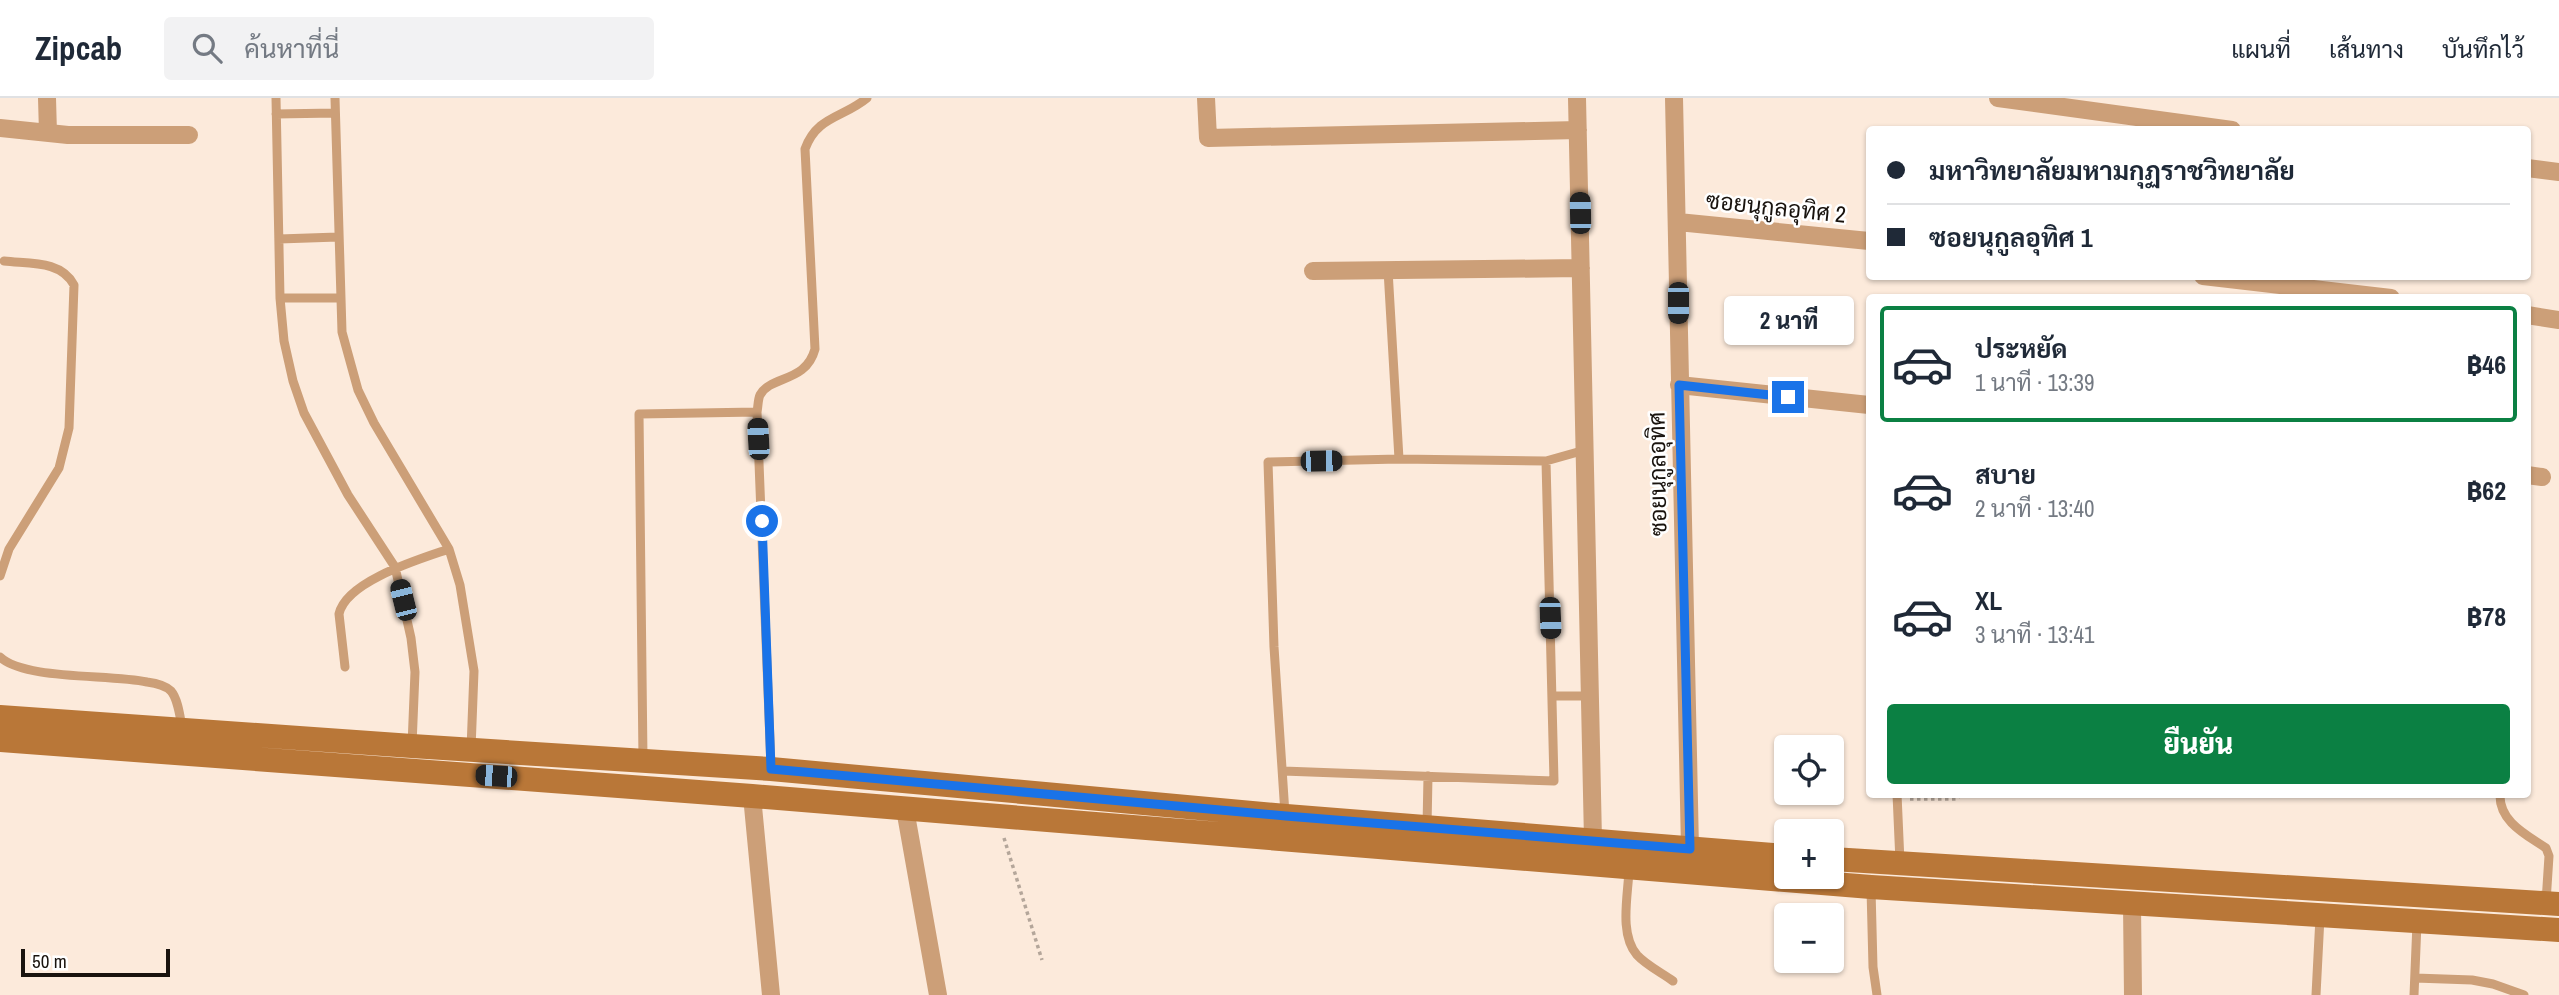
<!DOCTYPE html>
<html lang="th">
<meta charset="utf-8">
<style>
:root{--surface:#fff;--page:#f2f2f3;--text:#1f2937;--muted:#747a83;--line:#e0e1e3;--accent:#0b8043}
body{margin:0;font-family:"Archivo Narrow",Sarabun,sans-serif;background:var(--page);color:var(--text);height:100vh;display:flex;flex-direction:column;font-size:26px;white-space:nowrap}
*{box-sizing:border-box;margin:0}
p{font-size:23px;color:var(--muted)}
.icon{flex:none;width:38px;height:38px;fill:none;stroke:currentColor;stroke-width:2;stroke-linecap:round;stroke-linejoin:round}
.map{position:relative;flex:1;overflow:hidden}
.drawer{position:absolute;left:1866px;top:196px;width:665px;height:504px;display:flex;flex-direction:column;background:var(--surface);border-radius:7px;box-shadow:0 2px 5px #0004}
.drawer>*{flex:none}
.hud{position:absolute;left:1866px;top:28px;width:665px;height:154px;border-radius:7px;box-shadow:0 2px 5px #0004;display:grid;align-content:center;height:154px;padding:0 21px;background:var(--surface)}
.fabs{position:absolute;left:1774px;top:637px;display:grid;gap:14px}
.fabs a{display:grid;place-items:center;width:70px;height:70px;border-radius:7px;background:var(--surface);box-shadow:0 2px 5px #0004;font-size:35px}
.scale{position:absolute;left:21px;bottom:18px;width:149px;box-sizing:border-box;padding-left:7px;border:4px solid #19130e;border-top:0;font-size:19px;line-height:24px;white-space:nowrap;color:#19130e;-webkit-text-stroke:5px #fff;paint-order:stroke}
.end{position:absolute;width:32px;height:32px;margin:-16px;border:9px solid #1a73e8;background:#fff;box-shadow:0 0 0 4px #fff}
.from{border-radius:50%}
.bubble{position:absolute;height:49px;border-radius:7px;background:var(--surface);box-shadow:0 2px 5px #0004;font-size:23px;font-weight:800;line-height:49px;text-align:center}
.car{position:absolute;width:21px;height:42px;margin:-21px -10px;border-radius:9px;box-shadow:0 0 5px 2px #0007;background:linear-gradient(#222 24%,#8ab4d8 0 40%,#222 0 76%,#8ab4d8 0 86%,#222 0)}
.hud b{display:flex;align-items:center;gap:24px;height:66px;font-size:26px}
.hud b+b{border-top:2px solid var(--line)}
.hud i{width:18px;height:18px;background:var(--text)}
ul{padding:12px 0 0;list-style:none}
li{display:flex;align-items:center;gap:21px;height:116px;margin:0 14px 10px;padding:0 7px;border:4px solid transparent;border-radius:7px}
li div{flex:1}
li b{display:block;font-size:26px}
li em{font-style:normal;font-weight:800}
li.selected{border-color:var(--accent)}
li>.icon{width:63px;height:63px;stroke-width:1.5}
.button{display:flex;gap:14px;margin-top:auto;padding:14px 21px}
.button a{flex:1;height:80px;border-radius:7px;background:var(--accent);color:#fff;font-size:28px;font-weight:800;line-height:80px;text-align:center}
header{display:flex;align-items:center;gap:42px;box-sizing:border-box;height:98px;padding:0 35px;background:var(--surface);border-bottom:2px solid var(--line)}
header strong{font-size:33px}
nav{display:flex;gap:38px;margin-inline-start:auto;font-size:24px}
.search{width:490px;height:63px;background:var(--page);display:flex;align-items:center;gap:18px;box-sizing:border-box;padding:0 24px;border-radius:7px;color:var(--muted);font-size:26px}
.map>svg:first-child{display:block}
.lines{fill:none;stroke-linecap:round;stroke-linejoin:round}
.path{stroke:#b4a69a;stroke-width:3.5;stroke-dasharray:3.5 3.5;stroke-linecap:butt}
.lane{stroke:#cc9f78;stroke-width:9}
.street{stroke:#cc9f78;stroke-width:18}
.secondary{stroke:#b97738;stroke-width:24}
.route{stroke:#1a73e8;stroke-width:9}
.labels{text-anchor:middle;dominant-baseline:central;stroke-width:5;stroke-linejoin:round;paint-order:stroke}
.street-label{font-size:23px;fill:#19130e;stroke:#fff}
</style>
<header>
<strong>Zipcab</strong>
<div class="search"><svg class="icon" aria-label="search" viewBox="0 0 24 24"><circle cx="10" cy="10" r="6"/><path d="M15 15l6 6"/></svg>ค้นหาที่นี่</div>
<nav><a>แผนที่</a><a>เส้นทาง</a><a>บันทึกไว้</a></nav>
</header>
<div class="map">
<svg width="2559" height="897" viewBox="0 0 2559 897">
<rect width="100%" height="100%" fill="#fceadb"/>
<g class="lines">
<path class="path" d="M 1910,701 L 1956,701 L 1962,696
M 1004,740 L 1042,862"/>
<path class="lane" d="M 276,0 L 280,200 L 284,243 L 293,283 L 304,315 L 348,397 L 395,469 L 411,540 L 415,574 L 412,647
M 335,0 L 342,234 L 358,292 L 374,325 L 449,451 L 460,487 L 474,573 L 471,651
M 276,16 L 335,15
M 279,141 L 338,139
M 1388,172 L 1399,361
M 280,200 L 340,200
M 757,314 C 758,309 758,301 760,297 C 771,277 806,285 815,251 L 805,51 C 817,18 843,20 867,0
M 0,478 L 9,451 L 59,370 L 69,330 L 74,187 C 61,162 29,166 4,163
M 0,559 C 24,582 110,576 147,584 C 155,585 165,587 171,593 C 178,601 180,619 182,629
M 345,569 L 339,516 C 346,483 420,461 449,451
M 1552,598 L 1591,598
M 643,661 L 639,316 L 757,314 L 771,669
M 1283,673 L 1554,683 L 1546,363
M 1897,696 L 1900,764
M 2500,696 C 2499,724 2527,737 2546,750 L 2549,758 L 2546,804
M 1285,716 L 1274,549 L 1268,364 L 1399,361 L 1546,363 L 1585,352
M 1427,729 L 1428,678
M 1629,772 C 1628,798 1619,836 1637,857 C 1646,867 1662,875 1673,883
M 1871,791 L 1873,869 L 1877,897
M 2415,880 L 2472,882 L 2493,886 L 2524,897
M 2316,897 L 2320,819
M 2414,897 L 2417,825"/>
<path class="street" d="M 47,0 L 48,35
M 1206,0 L 1208,40 L 1578,32
M 1577,0 L 1593,742
M 1674,0 L 1690,751
M 1998,0 L 2232,32
M 0,30 L 68,37 L 189,37
M 2527,70 L 2559,74
M 1678,124 L 1869,143
M 1313,173 L 1581,170
M 2203,178 L 2391,200
M 2527,217 L 2559,222
M 1679,287 L 1869,307
M 2527,377 L 2542,379
M 752,698 L 771,897
M 905,711 L 938,897
M 2132,807 L 2133,897"/>
<path class="secondary" d="M 0,619 L 412,648 L 771,671 L 1286,718 L 1787,758
M 0,642 L 752,698 L 1871,789 L 2559,832
M 1832,761 L 2559,806"/>
</g>
<g class="lines">
<path class="route" d="M 762,423 L 771,671 L 1286,718 L 1690,751 L 1679,287 L 1788,299"/>
</g>
<g class="labels">
<g class="street-label">
<text transform="translate(1776 109) rotate(6)">ซอยนุกูลอุทิศ 2</text>
<text transform="translate(1657 376) rotate(-91)">ซอยนุกูลอุทิศ</text>
</g>
</g>
</svg>
<div class="fabs">
<a><svg class="icon" aria-label="locate" viewBox="0 0 24 24"><circle cx="12" cy="12" r="6"/><path d="M12 2v4M12 18v4M2 12h4M18 12h4"/></svg></a>
<a>+</a>
<a>−</a>
</div>
<div class="scale">50 m</div>
<i class="end from" style="left:762px;top:423px"></i>
<i class="end" style="left:1788px;top:299px"></i>
<div class="bubble" style="left:1724px;top:198px;width:130px">2 นาที</div>
<i class="car" style="left:1580px;top:115px;rotate:359deg"></i>
<i class="car" style="left:1678px;top:205px;rotate:180deg"></i>
<i class="car" style="left:758px;top:341px;rotate:357deg"></i>
<i class="car" style="left:1321px;top:363px;rotate:89deg"></i>
<i class="car" style="left:403px;top:502px;rotate:346deg"></i>
<i class="car" style="left:1550px;top:520px;rotate:178deg"></i>
<i class="car" style="left:496px;top:678px;rotate:274deg"></i>
<div class="hud">
<b><i class="from"></i>มหาวิทยาลัยมหามกุฏราชวิทยาลัย</b>
<b><i></i>ซอยนุกูลอุทิศ 1</b>
</div>
<section class="drawer">
<ul>
<li class="selected"><svg class="icon" aria-label="car" viewBox="0 0 24 24"><path d="M5 17H2v-5l4-1 3-4h7l3 4 3 1v5h-3M9 17h6M6 11h13"/><circle cx="7" cy="17" r="2"/><circle cx="17" cy="17" r="2"/></svg><div><b>ประหยัด</b><p>1 นาที · 13:39</p></div><em>฿46</em></li>
<li><svg class="icon" aria-label="car" viewBox="0 0 24 24"><path d="M5 17H2v-5l4-1 3-4h7l3 4 3 1v5h-3M9 17h6M6 11h13"/><circle cx="7" cy="17" r="2"/><circle cx="17" cy="17" r="2"/></svg><div><b>สบาย</b><p>2 นาที · 13:40</p></div><em>฿62</em></li>
<li><svg class="icon" aria-label="car" viewBox="0 0 24 24"><path d="M5 17H2v-5l4-1 3-4h7l3 4 3 1v5h-3M9 17h6M6 11h13"/><circle cx="7" cy="17" r="2"/><circle cx="17" cy="17" r="2"/></svg><div><b>XL</b><p>3 นาที · 13:41</p></div><em>฿78</em></li>
</ul>
<div class="button"><a>ยืนยัน</a></div>
</section>
</div>
